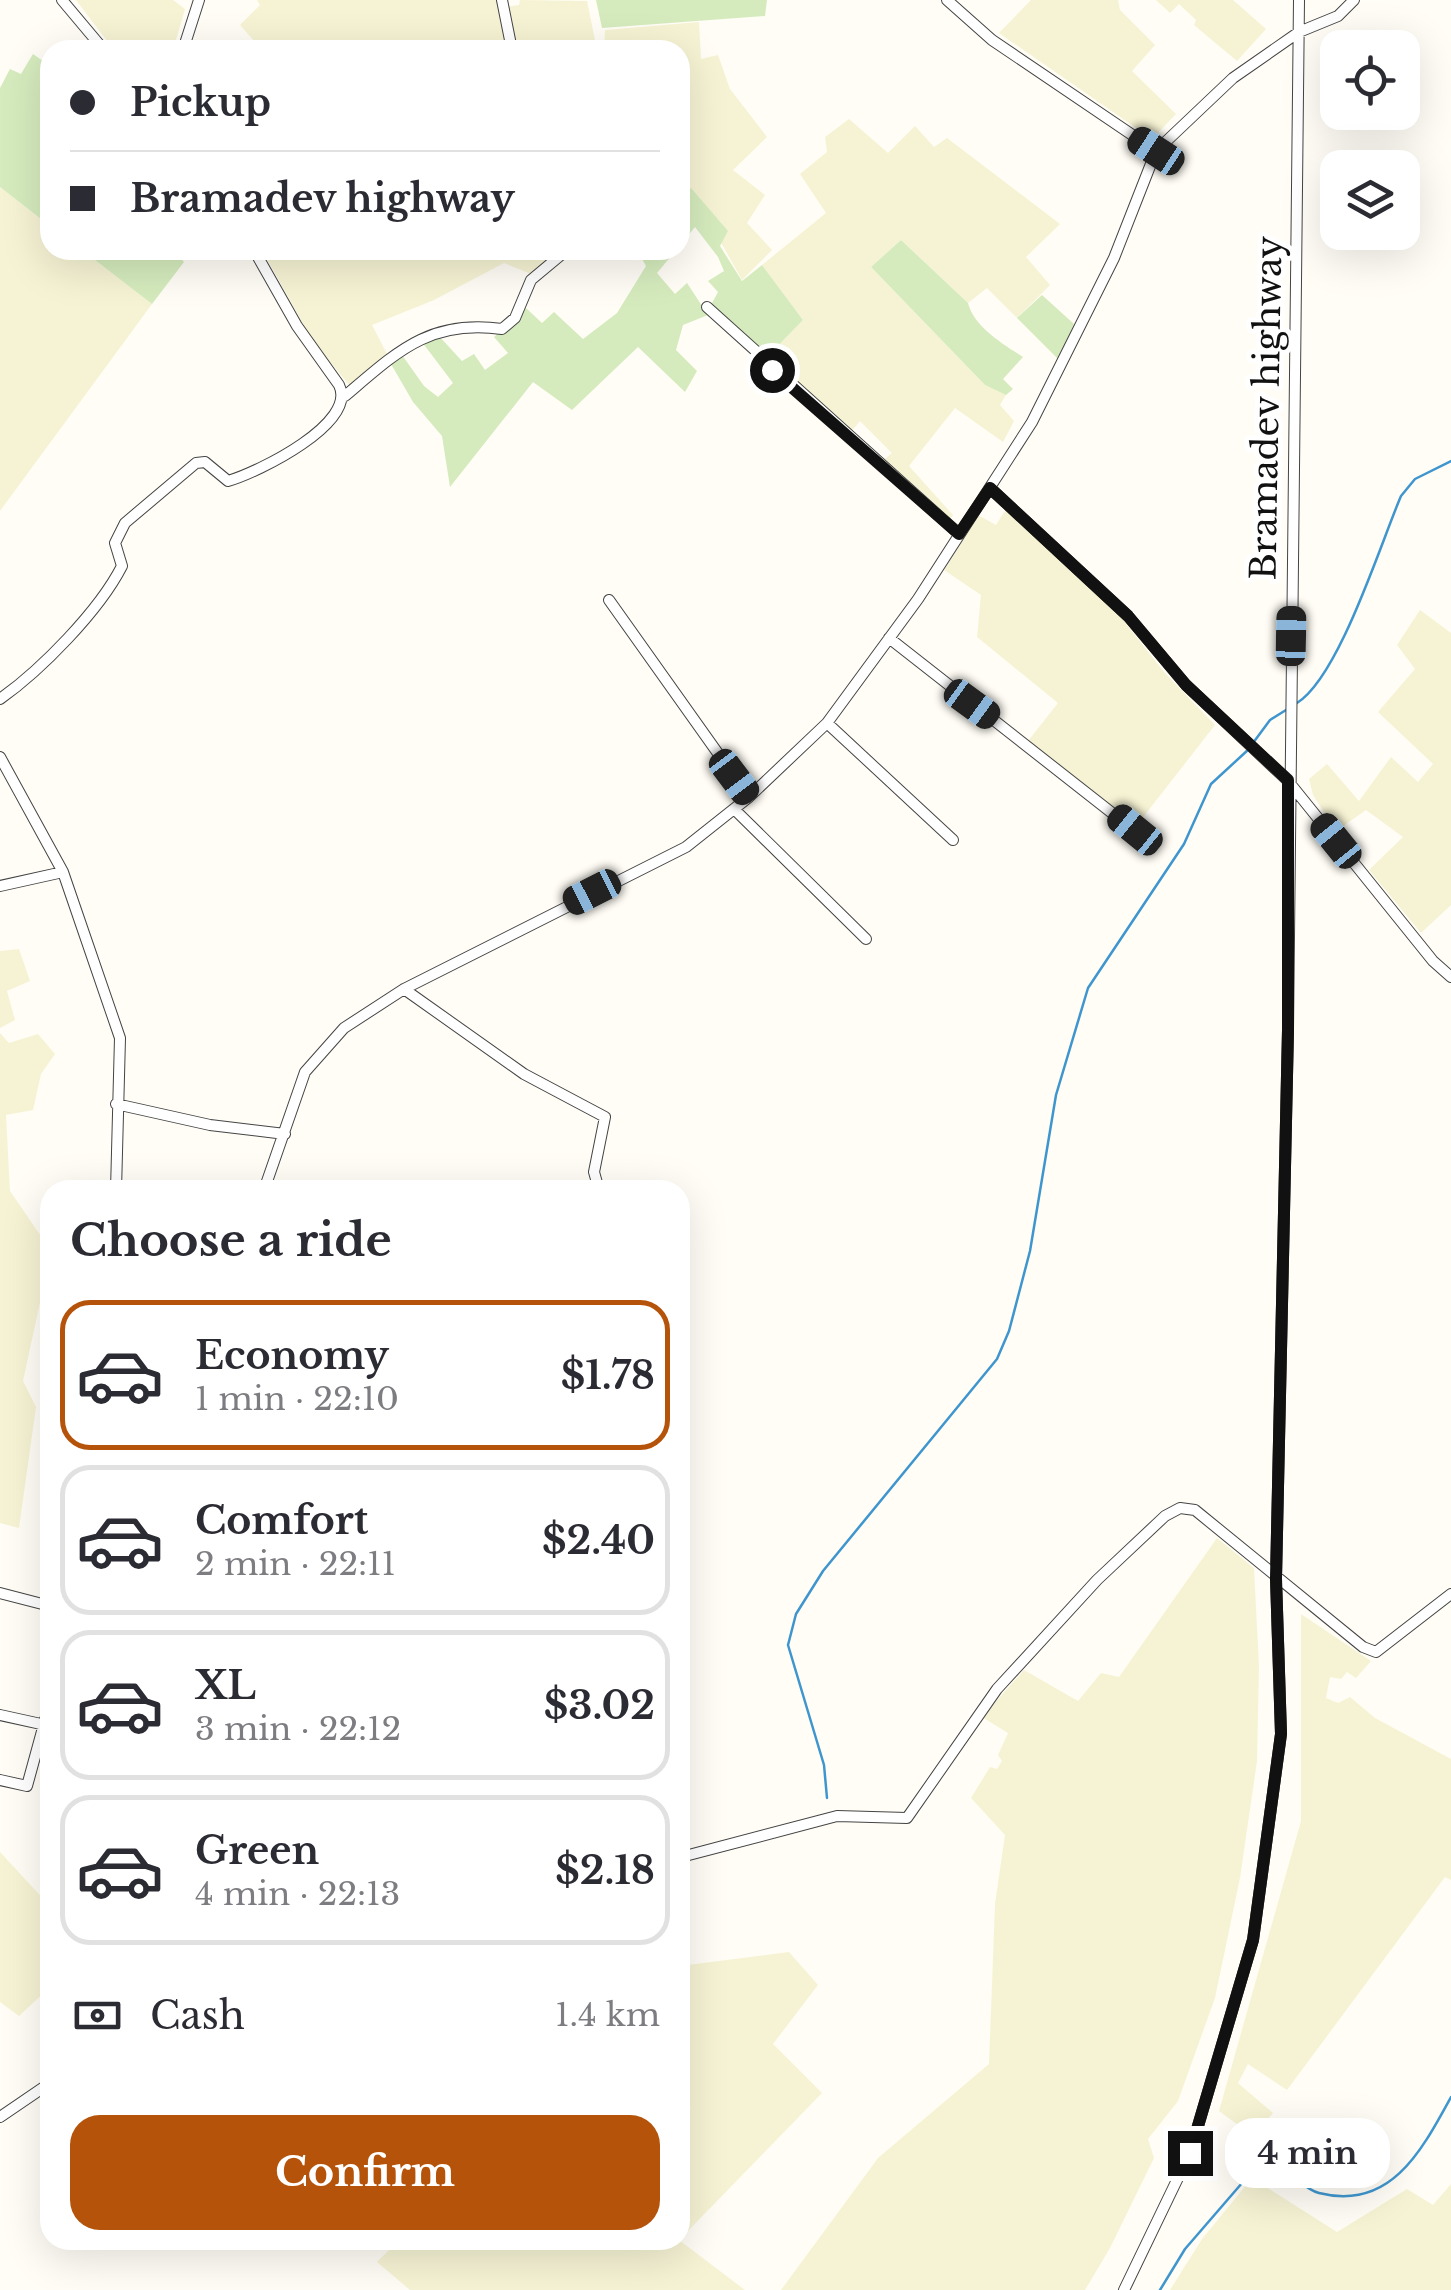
<!DOCTYPE html>
<meta charset="utf-8">
<style>
:root{--surface:#fff;--page:#f7f7f7;--text:#2b2b33;--muted:#7c7c81;--line:#e1e1e2;--accent:#b45309}
body{margin:0;font-family:"Libre Baskerville",serif;background:var(--page);color:var(--text);height:100vh;display:flex;flex-direction:column;font-size:38px;white-space:nowrap}
*{box-sizing:border-box;margin:0}
p{font-size:32px;color:var(--muted)}
.icon{flex:none;width:55px;height:55px;fill:none;stroke:currentColor;stroke-width:2;stroke-linecap:round;stroke-linejoin:round}
.map{position:relative;flex:1;overflow:hidden}
.side{position:absolute;left:40px;top:1180px;width:650px;height:1070px;display:flex;flex-direction:column;background:var(--surface);border-radius:30px;box-shadow:0 10px 40px #0002}
.side>*{flex:none}
.hud{position:absolute;left:40px;top:40px;width:650px;height:220px;border-radius:30px;box-shadow:0 10px 40px #0002;display:grid;align-content:center;height:220px;padding:0 30px;background:var(--surface)}
.controls{position:absolute;left:1320px;top:30px;display:grid;gap:20px}
.controls a{display:grid;place-items:center;width:100px;height:100px;border-radius:20px;background:var(--surface);box-shadow:0 10px 40px #0002;font-size:50px}
.end{position:absolute;width:45px;height:45px;margin:-22px;border:12px solid #111;background:#fff;box-shadow:0 0 0 5px #fff}
.from{border-radius:50%}
.bubble{position:absolute;height:70px;border-radius:30px;background:var(--surface);box-shadow:0 10px 40px #0002;font-size:32px;font-weight:700;line-height:70px;text-align:center}
.car{position:absolute;width:30px;height:60px;margin:-30px -15px;border-radius:12px;box-shadow:0 0 8px 2px #0007;background:linear-gradient(#222 24%,#8ab4d8 0 40%,#222 0 76%,#8ab4d8 0 86%,#222 0)}
.hud b{display:flex;align-items:center;gap:35px;height:95px;font-size:38px}
.hud b+b{border-top:2px solid var(--line)}
.hud i{width:25px;height:25px;background:var(--text)}
ul{padding:0;list-style:none}
li{display:flex;align-items:center;gap:30px;height:150px;margin:0 20px 15px;padding:0 10px;border:5px solid var(--line);border-radius:30px}
li div{flex:1}
li b{display:block;font-size:38px}
li em{font-style:normal;font-weight:700}
li.selected{border-color:var(--accent)}
li>.icon{width:90px;height:90px;stroke-width:1.5}
h2{padding:0 30px;font-size:45px;line-height:120px}
.pay{display:flex;align-items:center;gap:25px;height:110px;padding:0 30px;font-size:38px}
.pay p{margin-inline-start:auto}
.action{display:flex;gap:20px;margin-top:auto;padding:20px 30px}
.action a{flex:1;height:115px;border-radius:30px;background:var(--accent);color:#fff;font-size:40px;font-weight:700;line-height:115px;text-align:center}
.map>svg:first-child{display:block}
.farmland{fill:#f6f3d4}
.green{fill:#d5ebbd}
.lines{fill:none;stroke-linecap:round;stroke-linejoin:round}
.stream{stroke:#3f96cf;stroke-width:2.5}
.minor-casing{stroke:#444;stroke-width:12}
.minor{stroke:#fff;stroke-width:10}
.route{stroke:#111;stroke-width:12}
.labels{text-anchor:middle;dominant-baseline:central;stroke-width:10;stroke-linejoin:round;paint-order:stroke}
.street-label{font-size:35px;fill:#111;stroke:#fff}
</style>
<div class="map">
<svg width="1451" height="2290" viewBox="0 0 1451 2290">
<rect width="100%" height="100%" fill="#fffdf5"/>
<path class="farmland" d="M 76,0 L 173,0 L 185,9 L 173,50 L 114,50 Z
M 257,0 L 498,0 L 508,50 L 249,50 L 255,42 L 240,25 L 260,5 Z
M 520,0 L 587,1 L 597,50 L 513,50 L 507,7 L 519,5 Z
M 1031,0 L 1118,0 L 1120,10 L 1155,45 L 1132,71 L 1176,114 L 1152,139 L 999,33 Z
M 1156,0 L 1233,0 L 1266,29 L 1237,61 L 1194,25 L 1196,20 L 1179,4 L 1170,13 Z
M 699,22 L 701,59 L 718,55 L 730,89 L 767,137 L 733,170 L 765,195 L 747,223 L 772,250 L 742,280 L 691,189 L 680,197 L 680,50 L 604,50 L 605,30 Z
M 849,119 L 888,153 L 915,126 L 934,147 L 947,138 L 1060,224 L 1026,257 L 1050,285 L 1017,318 L 987,288 L 968,303 L 901,240 L 871,267 L 985,385 L 1006,395 L 1000,405 L 1014,421 L 1003,442 L 955,408 L 909,466 L 953,515 L 947,523 L 880,463 L 892,453 L 860,421 L 848,435 L 765,359 L 803,320 L 762,265 L 826,213 L 800,174 L 827,152 L 825,137 Z
M 0,187 L 50,226 L 50,250 L 82,250 L 152,304 L 0,511 Z
M 262,250 L 562,250 L 531,274 L 504,263 L 434,300 L 372,325 L 387,354 L 350,386 L 312,340 Z
M 1006,509 L 1120,616 L 1164,672 L 1215,725 L 1137,825 L 1028,741 L 1058,703 L 977,637 L 981,595 L 944,570 L 978,515 L 996,525 Z
M 1420,610 L 1451,633 L 1451,905 L 1421,933 L 1369,870 L 1403,837 L 1366,810 L 1336,831 L 1313,795 L 1309,779 L 1327,764 L 1359,801 L 1391,757 L 1418,782 L 1433,764 L 1378,712 L 1415,669 L 1397,645 Z
M 19,949 L 30,981 L 7,991 L 15,1020 L 0,1028 L 0,951 Z
M 0,1033 L 9,1043 L 38,1034 L 55,1054 L 41,1074 L 33,1110 L 6,1115 L 10,1191 L 45,1242 L 42,1293 L 23,1381 L 36,1407 L 19,1528 L 0,1523 Z
M 1217,1538 L 1254,1568 L 1259,1666 L 1257,1761 L 1240,1878 L 1215,1998 L 1178,2101 L 1148,2139 L 1154,2158 L 1110,2248 L 1085,2290 L 781,2290 L 878,2158 L 989,2064 L 995,1904 L 1005,1835 L 971,1798 L 990,1767 L 997,1769 L 1002,1761 L 998,1755 L 1008,1733 L 982,1717 L 1024,1670 L 1078,1701 L 1101,1673 L 1119,1677 Z
M 1301,1614 L 1371,1661 L 1356,1678 L 1347,1672 L 1341,1679 L 1330,1677 L 1326,1698 L 1338,1703 L 1350,1697 L 1375,1718 L 1451,1759 L 1451,1880 L 1445,1877 L 1287,2090 L 1248,2064 L 1238,2083 L 1273,2113 L 1253,2136 L 1219,2111 L 1301,1821 Z
M 0,1852 L 50,1906 L 50,1987 L 19,2016 L 0,2002 Z
M 789,1952 L 818,1985 L 773,2044 L 822,2093 L 680,2239 L 680,2122 L 691,2108 L 680,2099 L 680,1966 Z
M 1252,2178 L 1337,2232 L 1407,2189 L 1433,2205 L 1451,2184 L 1451,2290 L 1170,2290 L 1202,2239 Z
M 399,2240 L 679,2240 L 745,2290 L 410,2290 L 377,2262 Z"/>
<path class="green" d="M 596,0 L 767,0 L 765,16 L 602,28 Z
M 33,54 L 50,66 L 50,226 L 0,187 L 0,88 L 10,69 L 21,74 Z
M 691,188 L 728,231 L 720,246 L 742,281 L 762,265 L 803,320 L 765,359 L 711,305 L 718,292 L 708,281 L 724,271 L 718,257 L 695,227 L 680,245 L 680,197 Z
M 901,240 L 968,303 C 974,327 1003,344 1023,357 L 1003,379 L 1013,389 L 1006,395 L 985,385 L 871,267 Z
M 82,250 L 183,250 L 179,256 L 184,262 L 152,304 Z
M 637,250 L 676,250 L 657,273 L 675,294 L 687,283 L 708,315 L 683,325 L 676,350 L 697,371 L 685,392 L 638,347 L 572,410 L 533,382 L 450,487 L 442,436 L 413,402 L 391,364 L 402,355 L 424,386 L 438,397 L 453,383 L 422,342 L 438,335 L 462,361 L 474,354 L 485,370 L 508,353 L 494,337 L 526,308 L 542,323 L 554,312 L 583,339 L 617,313 L 646,266 Z
M 1042,295 L 1074,324 L 1059,360 L 1017,318 Z"/>
<g class="lines">
<path class="stream" d="M 1297,703 C 1339,677 1380,545 1401,496 L 1415,479 L 1451,461
M 1253,743 L 1270,720 L 1286,710
M 827,1798 L 824,1765 L 788,1645 L 796,1614 L 823,1571 L 997,1359 L 1009,1331 L 1030,1251 L 1056,1095 L 1088,988 L 1184,844 L 1211,784 L 1249,749
M 1160,2290 L 1185,2249 L 1255,2168 C 1264,2169 1278,2169 1286,2172 C 1298,2178 1306,2190 1319,2193 C 1390,2211 1421,2152 1451,2097"/>
<defs>
<path id="minor" d="M 62,0 L 104,50
M 502,0 L 512,50
M 947,0 L 992,40 L 1156,151
M 183,50 L 199,0
M 707,307 L 959,534
M 345,396 C 397,352 429,319 502,329 L 515,318 L 531,280 L 567,250
M 990,488 L 1128,616 L 1186,685 L 1288,781 L 1433,961 L 1451,977
M 609,600 L 749,797
M 889,638 L 1135,831
M 0,699 C 41,670 99,611 122,566 L 115,543 L 125,523 L 196,463 L 205,462 L 228,481 C 259,472 358,423 339,385 L 297,326 L 254,250
M 827,723 L 953,840
M 0,757 L 63,872 L 120,1038 L 116,1190
M 734,809 L 866,939
M 0,886 L 63,872
M 404,989 L 524,1074 L 605,1117 L 594,1172 L 599,1190
M 116,1104 L 210,1125 L 285,1134
M 264,1190 L 305,1072 L 344,1028 L 404,989 L 686,847 L 749,797 L 827,723 L 918,599 L 1032,422 L 1114,258 L 1156,151 L 1233,78 L 1299,32 L 1338,16 L 1354,0
M 0,1593 L 50,1606
M 0,1715 L 50,1726
M 0,1780 L 27,1786 L 50,1702
M 680,1850 L 685,1856 L 837,1816 L 907,1818 L 997,1689 L 1097,1580 L 1165,1516 L 1180,1508 L 1195,1510 L 1363,1647 L 1376,1652 L 1451,1594
M 0,2117 L 50,2083
M 1124,2290 L 1190,2153 L 1253,1940 L 1281,1734 L 1276,1579 L 1288,1030 L 1299,0"/>
</defs>
<use href="#minor" class="minor-casing"/>
<use href="#minor" class="minor"/>
</g>
<g class="lines">
<path class="route" d="M 772,370 L 959,534 L 990,488 L 1128,616 L 1186,685 L 1288,780 L 1288,1030 L 1276,1578 L 1281,1734 L 1253,1940 L 1190,2153"/>
</g>
<g class="labels">
<g class="street-label">
<text transform="translate(1266 408) rotate(-89)">Bramadev highway</text>
</g>
</g>
</svg>
<div class="controls">
<a><svg class="icon" aria-label="locate" viewBox="0 0 24 24"><circle cx="12" cy="12" r="6"/><path d="M12 2v4M12 18v4M2 12h4M18 12h4"/></svg></a>
<a><svg class="icon" aria-label="layers" viewBox="0 0 24 24"><path d="M12 4l9 5-9 5-9-5zM3 14l9 5 9-5"/></svg></a>
</div>
<i class="end from" style="left:772px;top:370px"></i>
<i class="end" style="left:1190px;top:2153px"></i>
<div class="bubble" style="left:1225px;top:2118px;width:165px">4 min</div>
<i class="car" style="left:1156px;top:151px;rotate:303deg"></i>
<i class="car" style="left:1291px;top:636px;rotate:1deg"></i>
<i class="car" style="left:972px;top:704px;rotate:126deg"></i>
<i class="car" style="left:734px;top:777px;rotate:143deg"></i>
<i class="car" style="left:1135px;top:830px;rotate:309deg"></i>
<i class="car" style="left:1336px;top:841px;rotate:321deg"></i>
<i class="car" style="left:592px;top:892px;rotate:243deg"></i>
<div class="hud">
<b><i class="from"></i>Pickup</b>
<b><i></i>Bramadev highway</b>
</div>
<section class="side">
<h2>Choose a ride</h2>
<ul>
<li class="selected"><svg class="icon" aria-label="car" viewBox="0 0 24 24"><path d="M5 17H2v-5l4-1 3-4h7l3 4 3 1v5h-3M9 17h6M6 11h13"/><circle cx="7" cy="17" r="2"/><circle cx="17" cy="17" r="2"/></svg><div><b>Economy</b><p>1 min · 22:10</p></div><em>$1.78</em></li>
<li><svg class="icon" aria-label="car" viewBox="0 0 24 24"><path d="M5 17H2v-5l4-1 3-4h7l3 4 3 1v5h-3M9 17h6M6 11h13"/><circle cx="7" cy="17" r="2"/><circle cx="17" cy="17" r="2"/></svg><div><b>Comfort</b><p>2 min · 22:11</p></div><em>$2.40</em></li>
<li><svg class="icon" aria-label="car" viewBox="0 0 24 24"><path d="M5 17H2v-5l4-1 3-4h7l3 4 3 1v5h-3M9 17h6M6 11h13"/><circle cx="7" cy="17" r="2"/><circle cx="17" cy="17" r="2"/></svg><div><b>XL</b><p>3 min · 22:12</p></div><em>$3.02</em></li>
<li><svg class="icon" aria-label="car" viewBox="0 0 24 24"><path d="M5 17H2v-5l4-1 3-4h7l3 4 3 1v5h-3M9 17h6M6 11h13"/><circle cx="7" cy="17" r="2"/><circle cx="17" cy="17" r="2"/></svg><div><b>Green</b><p>4 min · 22:13</p></div><em>$2.18</em></li>
</ul>
<div class="pay"><svg class="icon" aria-label="cash" viewBox="0 0 24 24"><path d="M3 7h18v10H3z"/><circle cx="12" cy="12" r="2"/></svg>Cash<p>1.4 km</p></div>
<div class="action"><a>Confirm</a></div>
</section>
</div>
